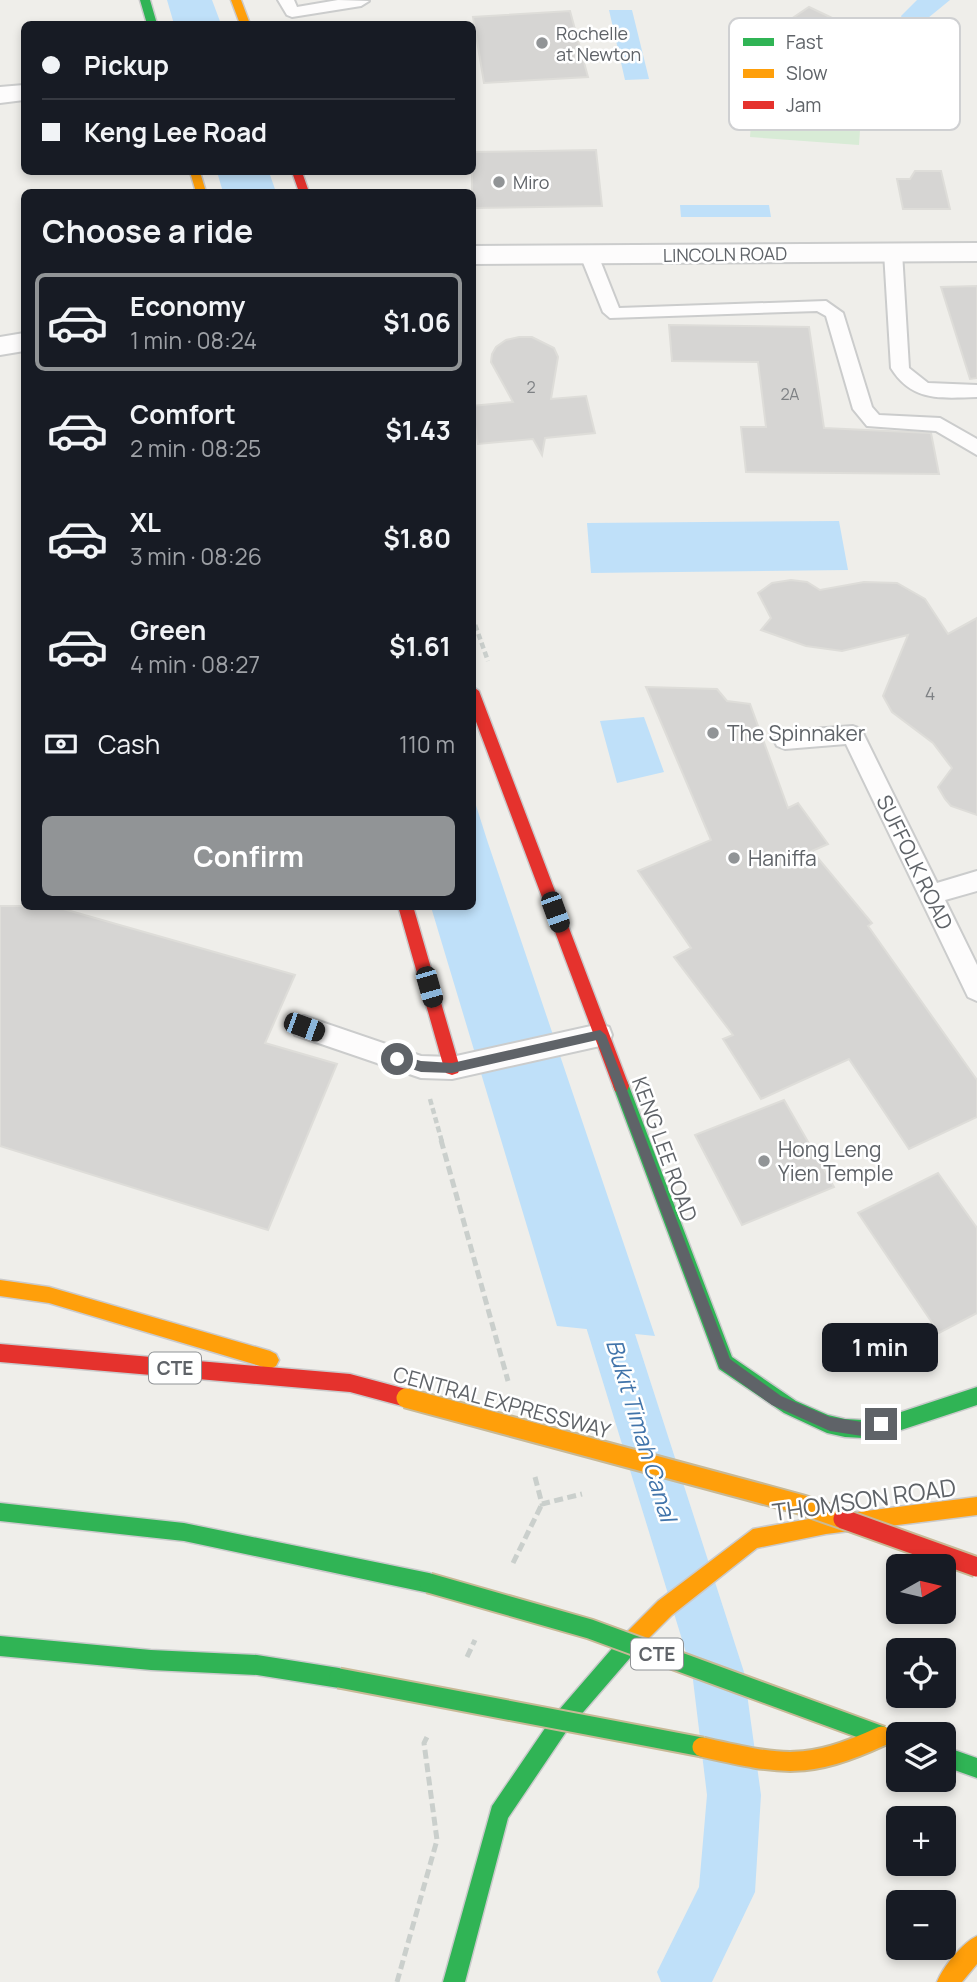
<!DOCTYPE html>
<meta charset="utf-8">
<style>
:root{--surface:#171b24;--page:#20242c;--text:#f1f3f6;--muted:#9ea1a6;--line:#363941;--accent:#919496}
body{margin:0;font-family:Manrope,sans-serif;background:var(--page);color:var(--text);height:100vh;display:flex;flex-direction:column;font-size:26px;white-space:nowrap}
*{box-sizing:border-box;margin:0}
p{font-size:23px;color:var(--muted)}
.icon{flex:none;width:38px;height:38px;fill:none;stroke:currentColor;stroke-width:2;stroke-linecap:round;stroke-linejoin:round}
.map{position:relative;flex:1;overflow:hidden}
.details{position:absolute;left:21px;top:189px;width:455px;height:721px;display:flex;flex-direction:column;background:var(--surface);border-radius:10px;box-shadow:0 4px 10px #0003}
.details>*{flex:none}
.guide{position:absolute;left:21px;top:21px;width:455px;height:154px;border-radius:10px;box-shadow:0 4px 10px #0003;display:grid;align-content:center;height:154px;padding:0 21px;background:var(--surface)}
.needle{width:46px;rotate:82deg}
.buttons{position:absolute;left:886px;top:1554px;display:grid;gap:14px}
.buttons a{display:grid;place-items:center;width:70px;height:70px;border-radius:10px;background:var(--surface);box-shadow:0 4px 10px #0003;font-size:35px}
.end{position:absolute;width:32px;height:32px;margin:-16px;border:9px solid #5f6368;background:#fff;box-shadow:0 0 0 4px #fff}
.from{border-radius:50%}
.bubble{position:absolute;height:49px;border-radius:10px;background:var(--surface);box-shadow:0 4px 10px #0003;font-size:23px;font-weight:700;line-height:49px;text-align:center}
.car{position:absolute;width:21px;height:42px;margin:-21px -10px;border-radius:9px;box-shadow:0 0 5px 2px #0007;background:linear-gradient(#222 24%,#8ab4d8 0 40%,#222 0 76%,#8ab4d8 0 86%,#222 0)}
.guide b{display:flex;align-items:center;gap:24px;height:66px;font-size:26px}
.guide b+b{border-top:2px solid var(--line)}
.guide i{width:18px;height:18px;background:var(--text)}
ul{padding:0;list-style:none}
li{display:flex;align-items:center;gap:21px;height:98px;margin:0 14px 10px;padding:0 7px;border:4px solid transparent;border-radius:10px}
li div{flex:1}
li b{display:block;font-size:26px}
li em{font-style:normal;font-weight:700}
li.active{border-color:var(--accent)}
li>.icon{width:63px;height:63px;stroke-width:1.5}
h2{padding:0 21px;font-size:32px;line-height:84px}
.pay{display:flex;align-items:center;gap:18px;height:77px;padding:0 21px;font-size:26px}
.pay p{margin-inline-start:auto}
.action{display:flex;gap:14px;margin-top:auto;padding:14px 21px}
.action a{flex:1;height:80px;border-radius:10px;background:var(--accent);color:#fff;font-size:28px;font-weight:700;line-height:80px;text-align:center}
.map>svg:first-child{display:block}
.green{fill:#d8ebd6}
.water{fill:#bfe0f9}
.lines{fill:none;stroke-linecap:round;stroke-linejoin:round}
.canal{fill:#bfe0f9;fill-rule:evenodd}
.building{fill:#d6d5d3;stroke:#deddd9;stroke-width:2}
.lane-casing{stroke:#cbcccc;stroke-width:4}
.street-casing{stroke:#cbcccc;stroke-width:4}
.fast-casing{stroke:#cacacb;stroke-width:3}
.slow-casing{stroke:#cacacb;stroke-width:3}
.jam-casing{stroke:#cacacb;stroke-width:3}
.path-far1{stroke:#cacfcc;stroke-width:4.5;stroke-dasharray:6 3.5;stroke-linecap:butt}
.path{stroke:#cacfcc;stroke-width:5;stroke-dasharray:9 4.5;stroke-linecap:butt}
.lane{fill:#fdfcfc;fill-rule:evenodd}
.street{fill:#fdfcfc;fill-rule:evenodd}
.fast{fill:#30b455;fill-rule:evenodd}
.slow{fill:#ff9f0a;fill-rule:evenodd}
.jam{fill:#e5322d;fill-rule:evenodd}
.fast-bridge-casing{stroke:#c8b996;stroke-width:23;stroke-linecap:butt}
.slow-bridge-casing{stroke:#c8b996;stroke-width:23;stroke-linecap:butt}
.jam-bridge-casing{stroke:#c8b996;stroke-width:23;stroke-linecap:butt}
.fast-bridge{stroke:#30b455;stroke-width:19}
.slow-bridge{stroke:#ff9f0a;stroke-width:19}
.jam-bridge{stroke:#e5322d;stroke-width:19}
.route{fill:#5f6368}
.poi-dot{fill:#919496;stroke:#fff;stroke-width:2.5}
.labels{text-anchor:middle;dominant-baseline:central;stroke-width:5;stroke-linejoin:round;paint-order:stroke}
.far-number-label{font-size:16px;fill:#7e8184}
.far-poi-label{font-size:18px;fill:#5f6368;stroke:#fff;text-anchor:start}
.far-street-label{font-size:18px;fill:#5f6368;stroke:#fff}
.number-label{font-size:18px;fill:#7e8184}
.shield{fill:#fff;stroke:#8f9295;stroke-width:2}
.shield-label{font-size:19px;font-weight:bold;fill:#5f6368}
.poi-label{font-size:21px;fill:#5f6368;stroke:#fff;text-anchor:start}
.street-label{font-size:21px;fill:#5f6368;stroke:#fff}
.water-label{font-size:23px;font-style:italic;fill:#4174aa;stroke:#fff}
.near-street-label{font-size:24px;fill:#5f6368;stroke:#fff}
.key{fill:#fff;stroke:#cfd0d2;stroke-width:2}
.key-label{font-size:19px;fill:#5f6368}
</style>
<div class="map">
<svg width="977" height="1982" viewBox="0 0 977 1982">
<rect width="100%" height="100%" fill="#efeeea"/>
<path class="green" d="M 755,69 L 863,85 L 859,145 L 750,137 Z"/>
<path class="water" d="M 167,0 L 212,0 L 221,24 L 174,24 Z
M 917,0 L 950,0 L 928,18 L 937,37 L 913,41 L 901,16 Z
M 609,10 L 632,10 L 649,79 L 625,80 Z
M 217,172 L 269,172 L 276,192 L 223,192 Z
M 680,205 L 769,205 L 771,217 L 681,217 Z
M 839,521 L 848,570 L 591,573 L 587,523 Z
M 644,717 L 664,772 L 617,783 L 600,721 Z
M 473,796 L 488,843 L 655,1336 L 557,1326 L 431,907 L 472,906 Z"/>
<g class="lines">
<path class="canal" d="M 594,1256 L 610,1262 L 617,1278 L 744,1672 L 761,1795 L 755,1892 L 712,1982 L 661,1982 L 657,1972 L 699,1887 L 707,1795 L 692,1672 L 571,1278 L 578,1262 Z"/>
</g>
<path class="building" d="M 809,7 L 870,36 L 835,60 L 829,57 L 811,69 L 757,42 Z
M 570,11 L 588,77 L 484,83 L 473,17 Z
M 596,150 L 602,206 L 472,208 L 472,152 Z
M 915,171 L 941,171 L 950,209 L 903,209 L 897,179 L 910,179 Z
M 977,286 L 977,378 L 970,379 L 941,287 Z
M 669,325 L 809,327 L 824,428 L 931,433 L 939,474 L 746,472 L 741,427 L 766,427 L 758,362 L 672,361 Z
M 519,337 L 532,337 L 554,348 L 558,357 L 551,399 L 586,396 L 595,433 L 545,438 L 542,455 L 533,439 L 478,444 L 472,406 L 513,402 L 491,362 L 492,354 L 496,347 L 506,340 Z
M 791,580 L 807,582 L 820,590 L 864,582 L 897,583 L 925,599 L 948,634 L 977,618 L 977,815 L 951,806 L 945,799 L 938,787 L 952,768 L 933,743 L 892,712 L 883,696 L 908,635 L 842,651 L 806,646 L 761,630 L 771,618 L 758,593 L 772,583 Z
M 646,687 L 717,689 L 727,701 L 750,704 L 788,808 L 798,803 L 828,844 L 812,851 L 872,923 L 868,926 L 977,1080 L 977,1117 L 909,1149 L 849,1059 L 761,1099 L 723,1039 L 733,1035 L 674,957 L 691,948 L 638,871 L 711,840 Z
M 0,906 L 53,906 L 295,975 L 265,1043 L 337,1064 L 268,1230 L 0,1146 Z
M 784,1100 L 834,1187 L 742,1225 L 695,1135 Z
M 938,1173 L 977,1228 L 977,1313 L 939,1333 L 858,1213 Z"/>
<g class="lines">
<defs>
<path id="lane" d="M 278,0 L 294,0 L 297,7 L 338,0 L 369,1 L 361,6 L 292,17 L 287,15 Z
M 893,247 L 902,252 L 909,368 L 928,383 L 977,385 L 977,397 C 941,398 912,402 891,368 L 884,252 Z
M 589,250 L 598,255 L 619,308 L 826,301 L 843,313 L 872,407 L 879,415 L 940,418 L 977,439 L 977,455 L 936,431 L 867,426 L 853,409 L 826,316 L 817,311 L 610,318 L 603,312 L 580,255 Z
M 853,726 L 861,729 L 937,883 L 977,871 L 977,891 L 945,900 L 977,965 L 977,1001 L 968,997 L 846,744 L 785,749 L 777,746 L 774,740 L 777,734 L 785,731 Z
M 304,1016 L 421,1056 L 452,1057 L 600,1024 L 609,1027 L 612,1035 L 609,1043 L 600,1046 L 452,1079 L 421,1078 L 295,1035 L 292,1027 L 295,1019 Z"/>
<path id="street" d="M 24,85 L 24,100 L 0,103 L 0,87 Z
M 977,243 L 977,261 L 472,264 L 472,246 Z
M 24,333 L 24,351 L 0,355 L 0,337 Z"/>
<path id="fast" d="M 140,0 L 150,0 L 157,24 L 147,24 Z
M 621,1079 L 627,1081 L 629,1086 L 732,1357 L 796,1401 L 828,1415 L 845,1419 L 863,1420 L 892,1415 L 977,1387 L 977,1405 L 892,1433 L 863,1438 L 845,1437 L 827,1433 L 784,1413 L 719,1369 L 613,1086 L 615,1081 Z
M 0,1503 L 184,1523 L 429,1573 L 436,1576 L 439,1583 L 436,1590 L 429,1593 L 184,1541 L 0,1521 Z
M 629,1634 L 636,1637 L 639,1644 L 636,1651 L 566,1732 L 508,1818 L 465,1982 L 443,1982 L 492,1806 L 552,1718 L 622,1637 Z
M 0,1636 L 151,1650 L 257,1655 L 339,1668 L 346,1671 L 349,1678 L 346,1685 L 339,1688 L 257,1675 L 151,1670 L 0,1656 Z
M 943,1746 L 977,1758 L 977,1778 L 943,1766 Z"/>
<path id="slow" d="M 231,0 L 241,0 L 250,24 L 240,24 Z
M 190,172 L 200,172 L 206,192 L 196,192 Z
M 0,1280 L 49,1287 L 270,1351 L 276,1354 L 279,1360 L 276,1366 L 270,1369 L 49,1303 L 0,1296 Z
M 977,1497 L 977,1515 L 826,1534 L 757,1548 L 672,1615 L 636,1651 L 629,1654 L 622,1651 L 619,1644 L 622,1637 L 658,1601 L 753,1529 L 826,1516 Z
M 977,1936 L 977,1964 L 962,1982 L 937,1982 C 943,1967 962,1943 977,1936 Z"/>
<path id="jam" d="M 292,172 L 302,172 L 309,192 L 299,192 Z
M 472,686 L 479,691 L 629,1086 L 627,1091 L 621,1093 L 615,1091 L 613,1086 L 472,711 Z
M 398,906 L 413,906 L 460,1068 L 458,1073 L 452,1075 L 446,1073 L 444,1068 Z
M 0,1344 L 350,1374 L 406,1389 L 412,1392 L 415,1398 L 412,1404 L 406,1407 L 350,1392 L 0,1362 Z"/>
</defs>
<use href="#lane" class="lane-casing"/>
<use href="#street" class="street-casing"/>
<use href="#fast" class="fast-casing"/>
<use href="#slow" class="slow-casing"/>
<use href="#jam" class="jam-casing"/>
<path class="path-far1" d="M 472,616 L 488,661
M 430,1099 L 442,1142"/>
<path class="path" d="M 441,1140 L 508,1381
M 535,1477 L 542,1504 L 582,1494
M 513,1563 L 542,1504
M 467,1657 L 475,1640
M 397,1982 L 437,1840 L 424,1743 L 427,1737"/>
<use href="#lane" class="lane"/>
<use href="#street" class="street"/>
<use href="#fast" class="fast"/>
<use href="#slow" class="slow"/>
<use href="#jam" class="jam"/>
<defs>
<path id="fast-bridge" d="M 429,1583 L 590,1629 L 882,1736
M 339,1678 L 702,1747"/>
<path id="slow-bridge" d="M 406,1398 L 803,1505 L 843,1519
M 702,1747 C 782,1765 806,1771 882,1736"/>
<path id="jam-bridge" d="M 843,1519 L 977,1567"/>
</defs>
<use href="#fast-bridge" class="fast-bridge-casing"/>
<use href="#slow-bridge" class="slow-bridge-casing"/>
<use href="#jam-bridge" class="jam-bridge-casing"/>
<use href="#fast-bridge" class="fast-bridge"/>
<use href="#slow-bridge" class="slow-bridge"/>
<use href="#jam-bridge" class="jam-bridge"/>
</g>
<path class="route" d="M 600,1030 L 606,1035 L 730,1359 L 781,1396 L 830,1417 L 862,1422 L 881,1418 L 886,1420 L 886,1429 L 862,1436 L 830,1431 L 772,1405 L 720,1368 L 597,1040 L 452,1073 L 421,1072 L 393,1063 L 391,1059 L 397,1054 L 421,1061 L 452,1063 Z"/>
<g class="poi-dot">
<circle cx="542" cy="43" r="7"/>
<circle cx="499" cy="182" r="7"/>
<circle cx="713" cy="733" r="7"/>
<circle cx="734" cy="858" r="7"/>
<circle cx="764" cy="1161" r="7"/>
</g>
<g class="labels">
<g class="far-number-label">
<text x="531" y="387">2</text>
<text x="790" y="394">2A</text>
</g>
<g class="far-poi-label">
<text x="556" y="33">Rochelle<tspan x="556" dy="21">at Newton</tspan></text>
<text x="513" y="182">Miro</text>
</g>
<g class="far-street-label">
<text transform="translate(725 254) rotate(-1)">LINCOLN ROAD</text>
</g>
<g class="number-label">
<text x="930" y="693">4</text>
</g>
<g class="shield">
<rect x="149" y="1352.5" width="52" height="31" rx="5"/>
<rect x="631" y="1638.5" width="52" height="31" rx="5"/>
</g>
<g class="shield-label">
<text x="175" y="1368">CTE</text>
<text x="657" y="1654">CTE</text>
</g>
<g class="poi-label">
<text x="727" y="733">The Spinnaker</text>
<text x="748" y="858">Haniffa</text>
<text x="778" y="1149">Hong Leng<tspan x="778" dy="24">Yien Temple</tspan></text>
</g>
<g class="street-label">
<text transform="translate(915 862) rotate(64)">SUFFOLK ROAD</text>
<text transform="translate(665 1149) rotate(70)">KENG LEE ROAD</text>
<text transform="translate(502 1402) rotate(15)">CENTRAL EXPRESSWAY</text>
</g>
<g class="water-label">
<text transform="translate(642 1430) rotate(73)">Bukit Timah Canal</text>
</g>
<g class="near-street-label">
<text transform="translate(864 1499) rotate(-8)">THOMSON ROAD</text>
</g>
</g>
<rect x="729" y="18" width="231" height="112" rx="10" class="key"/>
<rect x="743" y="38" width="31" height="8" fill="#30b455"/>
<rect x="743" y="69" width="31" height="9" fill="#ff9f0a"/>
<rect x="743" y="101" width="31" height="8" fill="#e5322d"/>
<g class="key-label">
<text x="786" y="49">Fast</text>
<text x="786" y="80">Slow</text>
<text x="786" y="112">Jam</text>
</g>
</svg>
<div class="buttons">
<a><svg class="needle" viewBox="-14 -14 28 28"><path d="M0-13l5 13h-10z" fill="#e53935"/><path d="M0 13l5-13h-10z" fill="#9ea1a6"/></svg></a>
<a><svg class="icon" aria-label="locate" viewBox="0 0 24 24"><circle cx="12" cy="12" r="6"/><path d="M12 2v4M12 18v4M2 12h4M18 12h4"/></svg></a>
<a><svg class="icon" aria-label="layers" viewBox="0 0 24 24"><path d="M12 4l9 5-9 5-9-5zM3 14l9 5 9-5"/></svg></a>
<a>+</a>
<a>−</a>
</div>
<i class="end from" style="left:397px;top:1059px"></i>
<i class="end" style="left:881px;top:1424px"></i>
<div class="bubble" style="left:822px;top:1323px;width:116px">1 min</div>
<i class="car" style="left:555px;top:912px;rotate:160deg"></i>
<i class="car" style="left:429px;top:987px;rotate:164deg"></i>
<i class="car" style="left:304px;top:1027px;rotate:110deg"></i>
<div class="guide">
<b><i class="from"></i>Pickup</b>
<b><i></i>Keng Lee Road</b>
</div>
<section class="details">
<h2>Choose a ride</h2>
<ul>
<li class="active"><svg class="icon" aria-label="car" viewBox="0 0 24 24"><path d="M5 17H2v-5l4-1 3-4h7l3 4 3 1v5h-3M9 17h6M6 11h13"/><circle cx="7" cy="17" r="2"/><circle cx="17" cy="17" r="2"/></svg><div><b>Economy</b><p>1 min · 08:24</p></div><em>$1.06</em></li>
<li><svg class="icon" aria-label="car" viewBox="0 0 24 24"><path d="M5 17H2v-5l4-1 3-4h7l3 4 3 1v5h-3M9 17h6M6 11h13"/><circle cx="7" cy="17" r="2"/><circle cx="17" cy="17" r="2"/></svg><div><b>Comfort</b><p>2 min · 08:25</p></div><em>$1.43</em></li>
<li><svg class="icon" aria-label="car" viewBox="0 0 24 24"><path d="M5 17H2v-5l4-1 3-4h7l3 4 3 1v5h-3M9 17h6M6 11h13"/><circle cx="7" cy="17" r="2"/><circle cx="17" cy="17" r="2"/></svg><div><b>XL</b><p>3 min · 08:26</p></div><em>$1.80</em></li>
<li><svg class="icon" aria-label="car" viewBox="0 0 24 24"><path d="M5 17H2v-5l4-1 3-4h7l3 4 3 1v5h-3M9 17h6M6 11h13"/><circle cx="7" cy="17" r="2"/><circle cx="17" cy="17" r="2"/></svg><div><b>Green</b><p>4 min · 08:27</p></div><em>$1.61</em></li>
</ul>
<div class="pay"><svg class="icon" aria-label="cash" viewBox="0 0 24 24"><path d="M3 7h18v10H3z"/><circle cx="12" cy="12" r="2"/></svg>Cash<p>110 m</p></div>
<div class="action"><a>Confirm</a></div>
</section>
</div>
